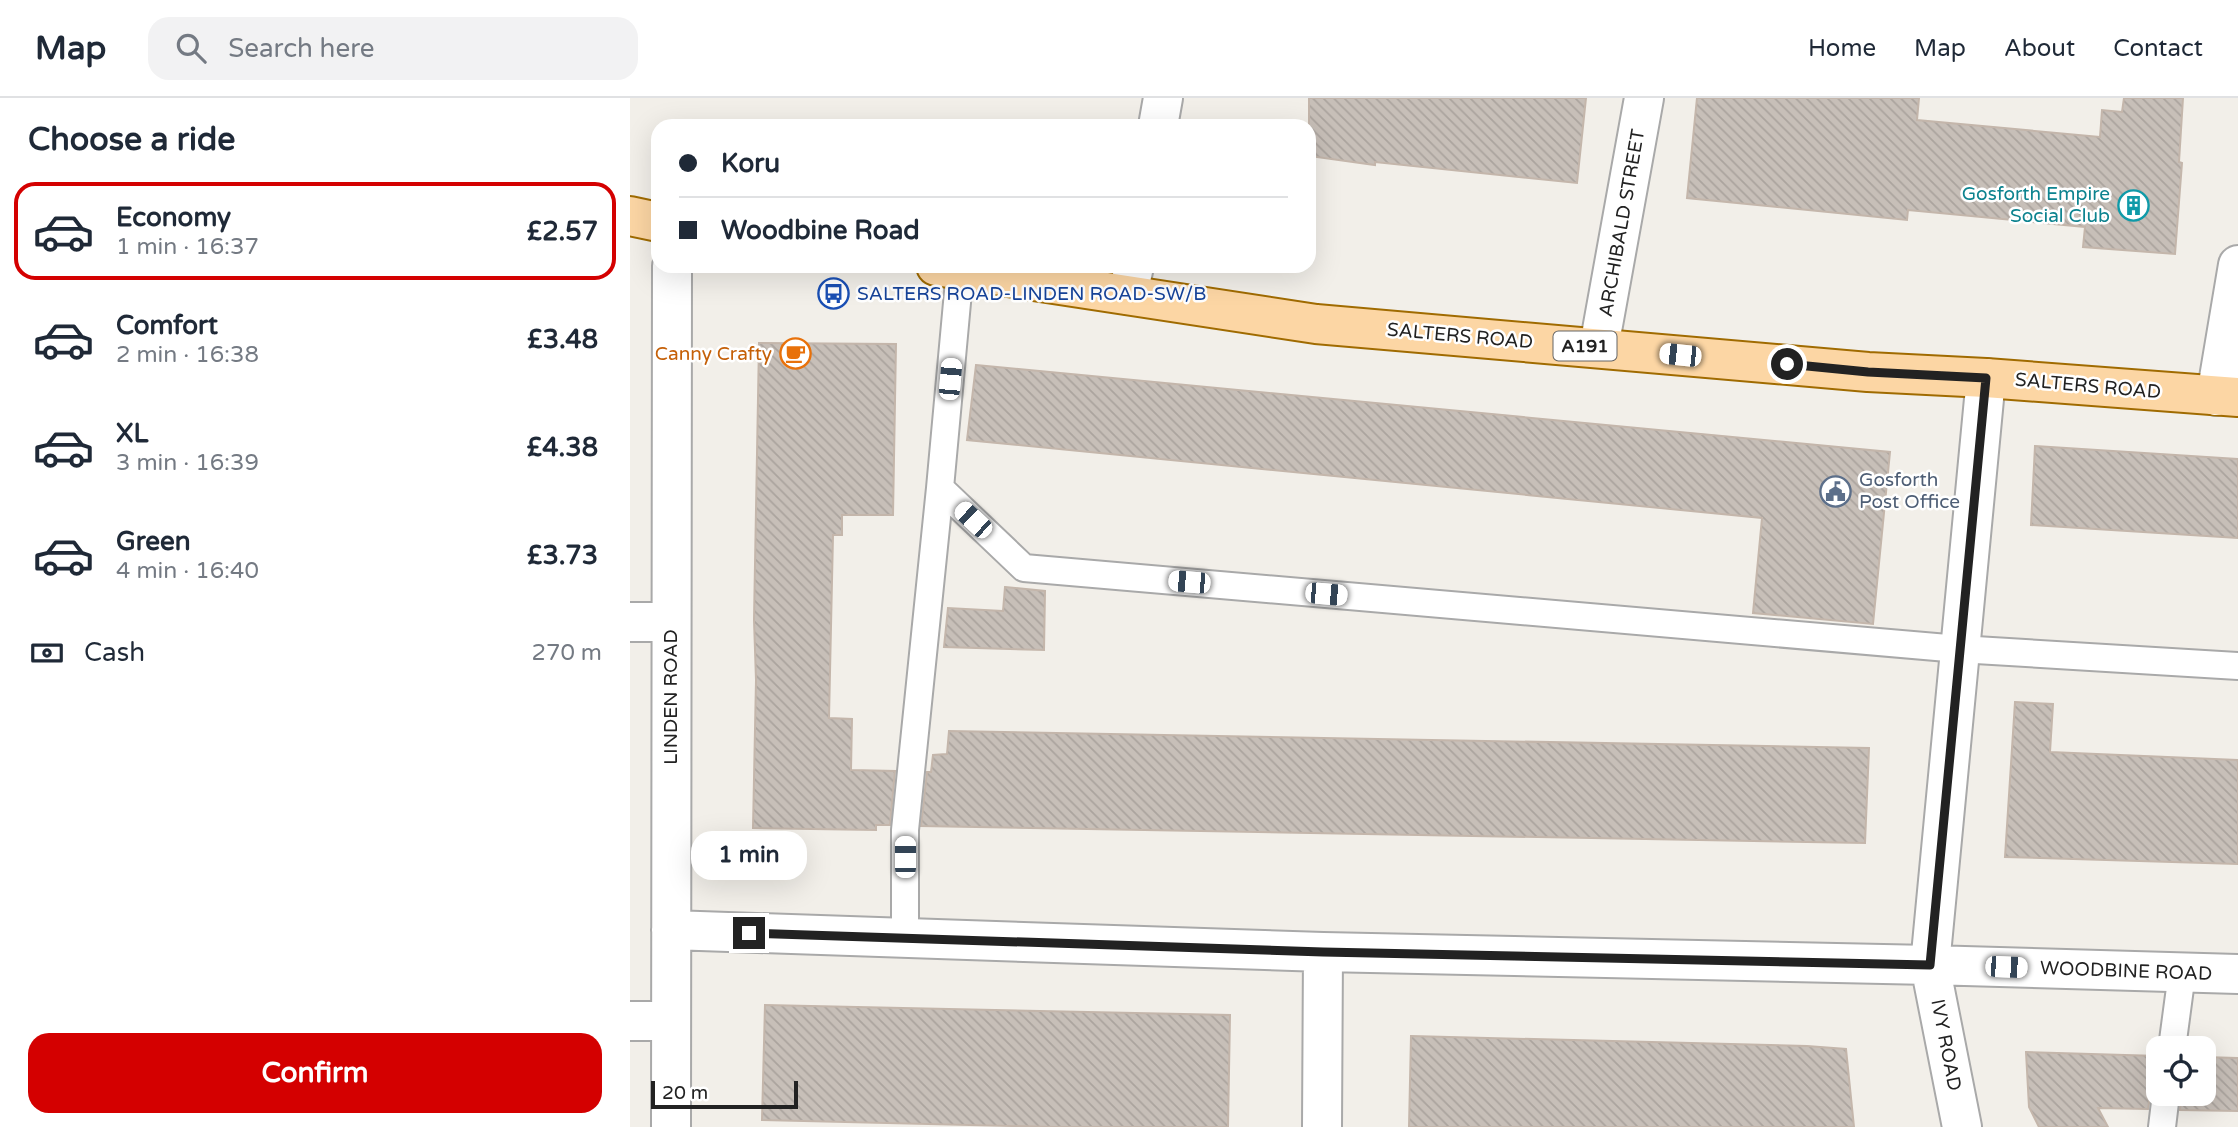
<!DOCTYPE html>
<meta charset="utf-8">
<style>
:root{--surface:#fff;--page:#f2f2f3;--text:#1f2937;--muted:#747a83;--line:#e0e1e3;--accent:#d40000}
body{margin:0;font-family:"Varela Round",sans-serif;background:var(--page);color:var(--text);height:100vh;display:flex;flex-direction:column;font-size:26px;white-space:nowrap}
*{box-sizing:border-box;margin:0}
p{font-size:23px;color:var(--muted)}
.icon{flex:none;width:38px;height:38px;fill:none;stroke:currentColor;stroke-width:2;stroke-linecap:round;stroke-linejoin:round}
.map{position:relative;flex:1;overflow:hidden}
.details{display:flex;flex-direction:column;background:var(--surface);width:630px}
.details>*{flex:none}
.guide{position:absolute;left:21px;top:21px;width:665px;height:154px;border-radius:21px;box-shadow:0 7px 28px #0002;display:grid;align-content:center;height:154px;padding:0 28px;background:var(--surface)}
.buttons{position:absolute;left:1516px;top:938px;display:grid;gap:14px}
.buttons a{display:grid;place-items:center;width:70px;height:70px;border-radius:14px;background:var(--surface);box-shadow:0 7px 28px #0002;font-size:35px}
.scale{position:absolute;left:21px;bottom:18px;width:147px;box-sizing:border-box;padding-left:7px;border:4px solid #222;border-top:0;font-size:19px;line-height:24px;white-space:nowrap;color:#222;-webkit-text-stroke:5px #fff;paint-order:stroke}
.end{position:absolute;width:32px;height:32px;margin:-16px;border:9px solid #222;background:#fff;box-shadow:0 0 0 4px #fff}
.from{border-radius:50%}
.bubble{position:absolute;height:49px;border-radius:21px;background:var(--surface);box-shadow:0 7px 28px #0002;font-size:23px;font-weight:700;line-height:49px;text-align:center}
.car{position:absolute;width:21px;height:42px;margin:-21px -10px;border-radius:9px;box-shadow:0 0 5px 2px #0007;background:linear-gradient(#fff 24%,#345 0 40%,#fff 0 76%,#345 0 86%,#fff 0)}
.guide b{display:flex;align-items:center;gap:24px;height:66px;font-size:26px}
.guide b+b{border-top:2px solid var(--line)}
.guide i{width:18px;height:18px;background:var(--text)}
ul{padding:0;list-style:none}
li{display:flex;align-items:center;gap:21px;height:98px;margin:0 14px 10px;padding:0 14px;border:4px solid transparent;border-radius:21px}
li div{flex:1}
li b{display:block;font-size:26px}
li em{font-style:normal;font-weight:700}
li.selected{border-color:var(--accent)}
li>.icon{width:63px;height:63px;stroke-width:1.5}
h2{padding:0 28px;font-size:32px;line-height:84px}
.pay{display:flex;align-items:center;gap:18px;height:77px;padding:0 28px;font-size:26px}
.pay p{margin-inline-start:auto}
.action{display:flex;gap:14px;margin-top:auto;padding:14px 28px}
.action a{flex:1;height:80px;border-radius:21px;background:var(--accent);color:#fff;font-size:28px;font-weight:700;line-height:80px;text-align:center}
header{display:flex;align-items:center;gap:42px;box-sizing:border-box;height:98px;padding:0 35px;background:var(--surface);border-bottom:2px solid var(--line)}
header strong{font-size:33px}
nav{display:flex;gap:38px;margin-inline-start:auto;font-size:24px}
.search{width:490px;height:63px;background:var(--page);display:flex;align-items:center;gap:18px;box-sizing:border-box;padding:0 24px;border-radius:21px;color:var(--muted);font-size:26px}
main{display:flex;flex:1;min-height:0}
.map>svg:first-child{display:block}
.building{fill:url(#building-back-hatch);stroke:#c4b6ab;stroke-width:2}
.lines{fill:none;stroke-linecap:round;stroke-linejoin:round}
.lane-casing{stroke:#a9a9a9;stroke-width:30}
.street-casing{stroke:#a9a9a9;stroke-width:42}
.primary-casing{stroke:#a06b00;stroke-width:42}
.lane{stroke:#fff;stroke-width:26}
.street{stroke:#fff;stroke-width:38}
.primary{stroke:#fcd6a4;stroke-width:38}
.route{stroke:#222;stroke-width:9}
.labels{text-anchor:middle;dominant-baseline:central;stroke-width:5;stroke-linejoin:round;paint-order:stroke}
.shield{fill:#fff;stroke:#646464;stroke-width:2}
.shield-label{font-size:18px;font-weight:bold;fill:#222}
.culture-label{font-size:19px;fill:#0d838f;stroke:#fff;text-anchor:end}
.street-label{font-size:19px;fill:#222;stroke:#fff}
.transit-label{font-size:19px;fill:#164399;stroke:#fff;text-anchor:start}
.food-label{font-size:19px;fill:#c56008;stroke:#fff;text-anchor:end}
.service-label{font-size:19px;fill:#4e5e75;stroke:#fff;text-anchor:start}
</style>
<header>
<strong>Map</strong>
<div class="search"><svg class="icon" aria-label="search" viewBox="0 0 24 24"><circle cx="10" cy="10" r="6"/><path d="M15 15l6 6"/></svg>Search here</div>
<nav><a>Home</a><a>Map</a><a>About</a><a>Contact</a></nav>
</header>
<main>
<section class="details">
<h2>Choose a ride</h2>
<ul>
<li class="selected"><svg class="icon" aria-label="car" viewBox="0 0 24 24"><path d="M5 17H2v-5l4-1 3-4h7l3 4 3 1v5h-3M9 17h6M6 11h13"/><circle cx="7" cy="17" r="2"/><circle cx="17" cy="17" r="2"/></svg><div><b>Economy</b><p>1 min · 16:37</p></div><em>£2.57</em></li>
<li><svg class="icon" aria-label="car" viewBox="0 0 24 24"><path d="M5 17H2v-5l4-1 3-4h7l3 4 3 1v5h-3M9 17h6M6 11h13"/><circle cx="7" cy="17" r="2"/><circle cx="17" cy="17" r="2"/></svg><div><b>Comfort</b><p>2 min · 16:38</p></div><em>£3.48</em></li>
<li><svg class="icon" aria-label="car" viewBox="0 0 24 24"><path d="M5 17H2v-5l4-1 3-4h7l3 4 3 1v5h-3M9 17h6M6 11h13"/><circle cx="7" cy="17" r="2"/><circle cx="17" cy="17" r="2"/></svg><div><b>XL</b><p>3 min · 16:39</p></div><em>£4.38</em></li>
<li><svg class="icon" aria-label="car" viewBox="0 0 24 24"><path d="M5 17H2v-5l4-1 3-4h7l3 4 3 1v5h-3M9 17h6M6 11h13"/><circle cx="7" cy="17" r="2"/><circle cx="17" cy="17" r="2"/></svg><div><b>Green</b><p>4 min · 16:40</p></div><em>£3.73</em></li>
</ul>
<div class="pay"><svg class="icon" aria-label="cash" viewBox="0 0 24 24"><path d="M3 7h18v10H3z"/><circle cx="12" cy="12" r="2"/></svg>Cash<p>270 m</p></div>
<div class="action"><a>Confirm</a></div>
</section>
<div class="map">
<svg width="1608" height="1029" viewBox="0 0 1608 1029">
<defs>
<pattern id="building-back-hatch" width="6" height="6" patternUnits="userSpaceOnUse" patternTransform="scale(1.75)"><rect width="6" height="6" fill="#c7bfb8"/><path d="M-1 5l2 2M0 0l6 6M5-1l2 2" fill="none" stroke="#aba49e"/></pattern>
</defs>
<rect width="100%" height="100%" fill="#f2efe9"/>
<path class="building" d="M 679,0 L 956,0 L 947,85 L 745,64 L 745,67 L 679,58 Z
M 1067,0 L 1289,0 L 1287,22 L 1470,39 L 1472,12 L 1492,14 L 1494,0 L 1553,0 L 1549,64 L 1552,65 L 1545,156 L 1453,149 L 1455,129 L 1278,112 L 1277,122 L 1057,100 Z
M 129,245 L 266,246 L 263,417 L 212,417 L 212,437 L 203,437 L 199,620 L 222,621 L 221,672 L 265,673 L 260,727 L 246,727 L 246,732 L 123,730 L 126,582 L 124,522 Z
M 346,267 L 1260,354 L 1243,526 L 1123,515 L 1132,420 L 337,342 Z
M 1405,348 L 1608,361 L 1608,440 L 1401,427 Z
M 375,489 L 415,493 L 414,552 L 314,549 L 318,510 L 373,513 Z
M 1385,604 L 1423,606 L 1420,654 L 1608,662 L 1608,766 L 1375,759 Z
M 319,633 L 1239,650 L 1235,745 L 291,728 L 297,674 L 301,674 L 303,657 L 317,656 Z
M 135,907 L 600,917 L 598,1029 L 423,1029 L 132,1022 Z
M 781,938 L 1177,948 L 1216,951 L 1224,1029 L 779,1029 Z
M 1396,954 L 1528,958 L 1528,983 L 1521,993 L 1518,1011 L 1468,1010 L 1478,1029 L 1409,1029 L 1399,1009 Z
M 1573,959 L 1608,960 L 1608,1013 L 1550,1012 L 1551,996 L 1573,996 Z"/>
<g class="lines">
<defs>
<path id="lane" d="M 330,172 L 310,390 L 394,470 L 1329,551 L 1608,568
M 275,840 L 275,732 L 310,390
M 1542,950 L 1552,875
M 1532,1029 L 1536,996"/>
<path id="street" d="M 528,28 L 533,0
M 498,197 L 504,168
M 969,249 L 1014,0
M 1586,298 L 1608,167
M 0,524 L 41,524
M 41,832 L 693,854 L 1300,867 L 1608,876
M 0,923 L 41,923
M 41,1029 L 42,168
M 692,1029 L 693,854
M 1332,1029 L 1300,867 L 1356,280"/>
<path id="primary" d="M 0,118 L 28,124
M 306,168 L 686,226 L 1238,274 L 1356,280 L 1608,299"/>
</defs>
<use href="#lane" class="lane-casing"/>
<use href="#street" class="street-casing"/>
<use href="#primary" class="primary-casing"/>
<use href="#lane" class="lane"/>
<use href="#street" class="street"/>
<use href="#primary" class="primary"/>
</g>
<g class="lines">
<path class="route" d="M 119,835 L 693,854 L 1300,867 L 1356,280 L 1238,274 L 1157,266"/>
</g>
<defs>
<symbol id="building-ring" viewBox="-11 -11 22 22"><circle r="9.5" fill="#fff" stroke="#0f9aa8" stroke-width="1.5"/><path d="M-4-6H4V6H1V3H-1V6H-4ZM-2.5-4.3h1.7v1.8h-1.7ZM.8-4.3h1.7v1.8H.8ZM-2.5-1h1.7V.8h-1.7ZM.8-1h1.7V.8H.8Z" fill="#0f9aa8"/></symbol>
<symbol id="bus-ring" viewBox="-11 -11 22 22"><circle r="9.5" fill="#fff" stroke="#1a4fb4" stroke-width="1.5"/><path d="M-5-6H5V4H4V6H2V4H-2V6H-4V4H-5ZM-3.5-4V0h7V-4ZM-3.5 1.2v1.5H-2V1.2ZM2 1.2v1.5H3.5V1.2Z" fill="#1a4fb4"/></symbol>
<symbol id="cafe-ring" viewBox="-11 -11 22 22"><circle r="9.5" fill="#fff" stroke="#e8710a" stroke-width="1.5"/><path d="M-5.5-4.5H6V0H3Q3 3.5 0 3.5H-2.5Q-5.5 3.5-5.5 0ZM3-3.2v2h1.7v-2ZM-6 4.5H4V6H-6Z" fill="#e8710a"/></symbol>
<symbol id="civic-ring" viewBox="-11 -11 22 22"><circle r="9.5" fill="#fff" stroke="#5c6f8a" stroke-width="1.5"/><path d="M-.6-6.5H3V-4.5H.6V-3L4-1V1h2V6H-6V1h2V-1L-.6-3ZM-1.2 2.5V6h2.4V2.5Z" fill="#5c6f8a"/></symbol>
</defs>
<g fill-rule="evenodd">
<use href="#building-ring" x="1486" y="90" width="35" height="35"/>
<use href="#bus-ring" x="186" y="178" width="35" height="35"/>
<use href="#cafe-ring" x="148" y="238" width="35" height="35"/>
<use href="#civic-ring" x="1188" y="376" width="35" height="35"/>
</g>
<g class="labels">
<rect class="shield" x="923.5" y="233.5" width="63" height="29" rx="5"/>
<g class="shield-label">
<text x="955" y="248">A191</text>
</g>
<g class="culture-label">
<text x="1480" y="96">Gosforth Empire<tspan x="1480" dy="22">Social Club</tspan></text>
</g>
<g class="street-label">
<text transform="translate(992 125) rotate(-80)">ARCHIBALD STREET</text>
<text transform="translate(830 238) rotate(5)">SALTERS ROAD</text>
<text transform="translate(1458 288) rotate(5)">SALTERS ROAD</text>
<text transform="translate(41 599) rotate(-90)">LINDEN ROAD</text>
<text transform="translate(1496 873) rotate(2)">WOODBINE ROAD</text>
<text transform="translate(1316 947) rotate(79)">IVY ROAD</text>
</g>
<g class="transit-label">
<text x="227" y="196">SALTERS ROAD-LINDEN ROAD-SW/B</text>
</g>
<g class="food-label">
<text x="142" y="256">Canny Crafty</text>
</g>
<g class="service-label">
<text x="1229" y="382">Gosforth<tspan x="1229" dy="22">Post Office</tspan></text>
</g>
</g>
</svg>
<div class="buttons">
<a><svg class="icon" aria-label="locate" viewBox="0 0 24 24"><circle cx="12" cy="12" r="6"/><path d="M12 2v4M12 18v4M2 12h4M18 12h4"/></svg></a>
</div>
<div class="scale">20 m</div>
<i class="end from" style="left:1157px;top:266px"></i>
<i class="end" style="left:119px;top:835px"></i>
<div class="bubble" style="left:61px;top:733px;width:116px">1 min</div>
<i class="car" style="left:1050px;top:257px;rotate:276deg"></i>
<i class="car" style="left:320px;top:281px;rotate:5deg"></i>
<i class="car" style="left:343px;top:422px;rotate:313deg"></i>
<i class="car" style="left:559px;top:484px;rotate:275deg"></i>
<i class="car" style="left:696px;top:496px;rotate:95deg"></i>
<i class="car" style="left:275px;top:759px;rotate:0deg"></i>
<i class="car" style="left:1376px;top:869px;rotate:92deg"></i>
<div class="guide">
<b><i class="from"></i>Koru</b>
<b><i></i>Woodbine Road</b>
</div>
</div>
</main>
